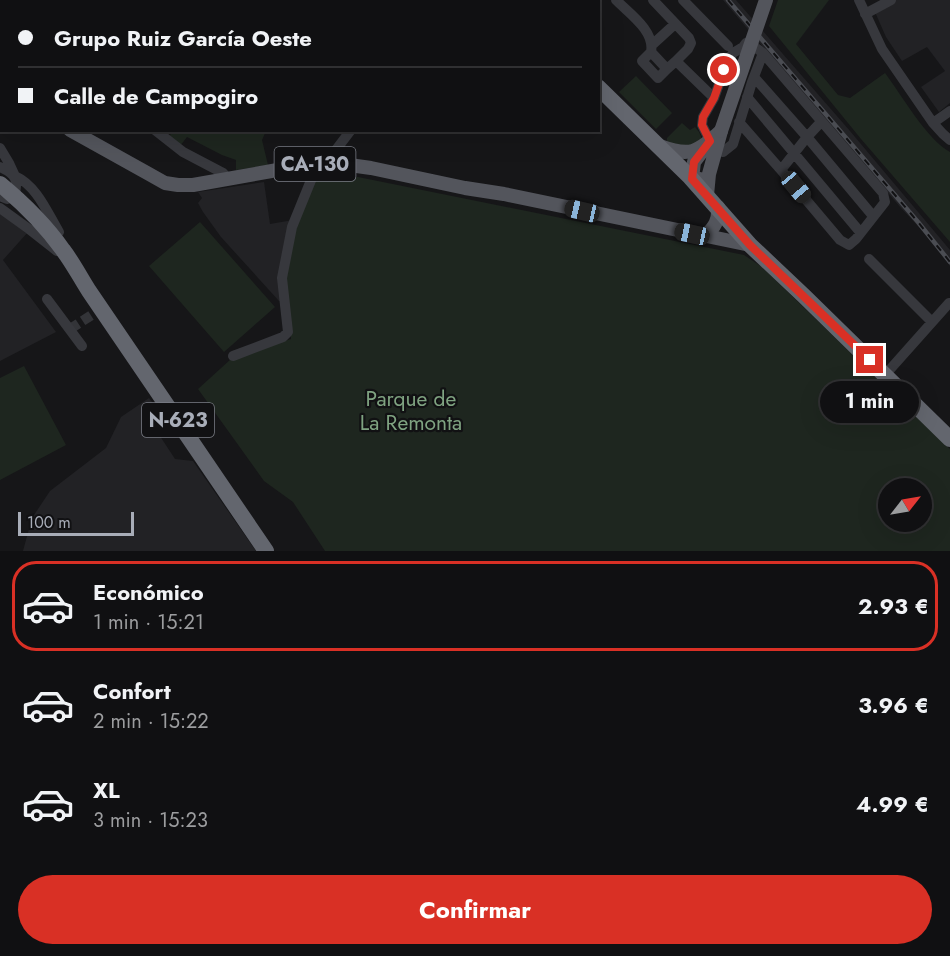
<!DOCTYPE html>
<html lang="es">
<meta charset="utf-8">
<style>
:root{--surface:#101012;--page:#1e1e20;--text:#f1f3f6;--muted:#9c9d9f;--line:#303032;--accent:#d93025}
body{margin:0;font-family:Jost,sans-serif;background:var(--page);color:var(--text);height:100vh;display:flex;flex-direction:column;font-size:22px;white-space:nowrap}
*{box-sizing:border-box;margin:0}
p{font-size:20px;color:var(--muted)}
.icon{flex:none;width:33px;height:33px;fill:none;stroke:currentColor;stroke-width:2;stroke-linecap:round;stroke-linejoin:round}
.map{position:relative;height:551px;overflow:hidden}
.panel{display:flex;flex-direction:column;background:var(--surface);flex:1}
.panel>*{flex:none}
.guide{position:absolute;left:0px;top:0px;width:600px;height:132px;box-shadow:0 6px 24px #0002,0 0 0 2px var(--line);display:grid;align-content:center;height:132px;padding:0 18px;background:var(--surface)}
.needle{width:39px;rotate:59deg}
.controls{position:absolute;left:878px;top:478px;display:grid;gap:12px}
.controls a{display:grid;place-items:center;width:54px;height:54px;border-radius:50%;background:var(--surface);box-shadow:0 6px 24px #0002,0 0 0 2px var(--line);font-size:30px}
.scale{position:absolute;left:18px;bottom:15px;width:116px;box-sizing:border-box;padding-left:6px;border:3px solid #a8adb8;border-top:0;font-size:16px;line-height:21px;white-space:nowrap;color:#a8adb8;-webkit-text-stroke:4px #111113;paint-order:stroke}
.end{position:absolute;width:27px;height:27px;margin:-14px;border:8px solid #d93025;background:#fff;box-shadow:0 0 0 3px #fff}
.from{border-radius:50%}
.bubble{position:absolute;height:42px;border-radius:21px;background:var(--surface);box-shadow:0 6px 24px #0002,0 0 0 2px var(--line);font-size:20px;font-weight:700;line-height:42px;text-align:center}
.car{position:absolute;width:18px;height:36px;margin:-18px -9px;border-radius:8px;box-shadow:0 0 4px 2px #0007;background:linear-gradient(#222 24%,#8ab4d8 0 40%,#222 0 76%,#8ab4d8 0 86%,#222 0)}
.guide b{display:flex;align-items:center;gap:21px;height:57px;font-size:22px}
.guide b+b{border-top:2px solid var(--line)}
.guide i{width:15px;height:15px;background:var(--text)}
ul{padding:10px 0 0;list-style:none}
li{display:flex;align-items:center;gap:18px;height:90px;margin:0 12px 9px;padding:0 6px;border:3px solid transparent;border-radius:24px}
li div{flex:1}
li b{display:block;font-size:22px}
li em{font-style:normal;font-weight:700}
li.on{border-color:var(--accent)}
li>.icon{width:54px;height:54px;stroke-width:1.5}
.action{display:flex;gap:12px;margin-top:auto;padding:12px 18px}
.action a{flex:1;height:69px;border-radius:36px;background:var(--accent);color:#fff;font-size:24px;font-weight:700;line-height:69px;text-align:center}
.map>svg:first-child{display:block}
.built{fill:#222225}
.green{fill:#1e261f;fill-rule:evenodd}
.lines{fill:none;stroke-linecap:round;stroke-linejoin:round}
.minor-tunnel{stroke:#333438;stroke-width:10;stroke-dasharray:10 5;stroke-linecap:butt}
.minor{stroke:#37383d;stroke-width:10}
.major{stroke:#53555c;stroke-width:14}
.highway{stroke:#63666e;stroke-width:16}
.rail-casing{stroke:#4a4c52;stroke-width:4.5}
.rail{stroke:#111113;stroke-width:2;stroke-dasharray:7;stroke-linecap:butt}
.major-bridge{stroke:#53555c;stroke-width:14}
.route{stroke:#d93025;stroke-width:8}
.labels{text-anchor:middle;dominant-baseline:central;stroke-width:4.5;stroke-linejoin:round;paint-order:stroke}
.shield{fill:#111113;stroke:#7b7e86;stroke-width:1.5}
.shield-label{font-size:20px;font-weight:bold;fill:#a8adb8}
.park-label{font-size:21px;fill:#7fa381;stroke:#111113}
</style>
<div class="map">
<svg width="950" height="551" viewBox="0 0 950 551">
<rect width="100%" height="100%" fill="#161618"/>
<path class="built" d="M 723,0 L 736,0 L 850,131 L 950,250 L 950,266 L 934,243 L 901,208 Z
M 896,0 L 950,0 L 950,103 L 939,112 L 921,87 L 945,71 L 927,47 L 902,61 L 886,37 L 875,12 Z
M 264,182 L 270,224 L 293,220 L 283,301 L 279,301 L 221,237 L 203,212 L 198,203 L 202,198 L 198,192 Z
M 0,212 L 28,232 L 3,260 L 56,332 L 0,361 Z
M 149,398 L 161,414 L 158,433 L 175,459 L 193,461 L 256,551 L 23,551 L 32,518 L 50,491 L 106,448 L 121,417 Z"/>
<path class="green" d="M 0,0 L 280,0 L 281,1 L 2,2 L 1,18 L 0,18 Z
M 778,0 L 829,0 L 796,44 L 838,95 L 850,98 L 885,73 C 901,94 927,140 950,152 L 950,242 L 861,139 L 769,26 Z
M 636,76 L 672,113 L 656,129 L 619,92 Z
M 682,123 L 690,130 L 695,127 L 699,132 L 702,139 C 693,148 677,147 667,141 L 667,138 Z
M 173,131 L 266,131 L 262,140 L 268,165 L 236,170 L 236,160 L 222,155 L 187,137 L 180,146 L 168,138 Z
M 315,177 L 358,177 L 744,255 L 762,267 L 950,449 L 950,551 L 325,551 L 293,502 L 264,481 L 198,389 L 231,359 L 291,339 L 285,278 L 293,237 ZM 888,489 L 921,489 L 921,522 L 888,522 Z
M 200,222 L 275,307 L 224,352 L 149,266 Z
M 24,366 L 66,445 L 0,480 L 0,378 Z"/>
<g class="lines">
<path class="minor-tunnel" d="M 70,329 L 101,309"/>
<path class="minor" d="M 305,0 L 306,2
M 616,0 C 630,14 655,31 651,52 L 667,69 L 676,61 L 714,98
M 653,0 L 689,38 L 691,43 L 688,49 L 676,61
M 683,0 L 728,46
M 859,0 L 882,49 L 933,123 L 943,134 L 950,140
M 362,2 L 362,0
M 865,14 L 891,0
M 652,45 L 675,24
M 651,52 L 642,61 L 658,78 L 667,69
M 754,77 L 807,137 L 873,216
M 747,97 L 860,232
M 739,122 L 781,170 L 840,240 L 849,245 L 856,239 L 885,202 L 883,193 L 763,53 L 756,48
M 933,123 L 950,111
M 155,130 L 183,152 L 223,173 L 228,179
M 710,141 L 702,125 L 703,117 L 714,98 L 727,62 L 733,53 L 743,47 L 746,43 L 751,42 L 754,45
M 0,148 L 9,163 L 15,176 C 37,186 47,212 59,232
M 716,150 L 723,152 L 733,144 L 752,82 L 763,53
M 326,163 L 351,130
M 0,167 C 16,174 19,180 14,197 L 7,199 L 0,196
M 781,170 L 807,137 L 821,122
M 0,208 L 29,229 L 57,251
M 869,259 L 932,322
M 47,299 L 82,346
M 233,356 L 283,337 L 288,332 L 282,278 L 292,227 L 316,168 L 316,164
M 885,375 L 949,303"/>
<path class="major" d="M 0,91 L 2,92
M 70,130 L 149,174 L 165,183 L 178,185 L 193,185 L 300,166 L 328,162 L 371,168 L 465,188 L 504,194 L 750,245
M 660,146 C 690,157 697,153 721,131
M 700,179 L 692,179 L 694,162 L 707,145
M 707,195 L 709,174 L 721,131
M 705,236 C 715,227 719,220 718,207"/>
<path class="highway" d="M 511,0 L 513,2
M 598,87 L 689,176 L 750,245 L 804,296 L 950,439
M 0,184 C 23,203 46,226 63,250 C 73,263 80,277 89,291 L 266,551"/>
<defs>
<path id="rail" d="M 728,0 L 918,222 L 950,262"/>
</defs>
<use href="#rail" class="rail-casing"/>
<use href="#rail" class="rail"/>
<path class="major-bridge" d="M 721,131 L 766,0"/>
</g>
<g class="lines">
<path class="route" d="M 724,70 L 714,98 L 703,117 L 702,125 L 710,141 L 694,162 L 692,179 L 750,245 L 870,360"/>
</g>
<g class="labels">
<g class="shield">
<rect x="274.5" y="147" width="81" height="34" rx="4.5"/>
<rect x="142" y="403" width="72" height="34" rx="4.5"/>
</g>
<g class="shield-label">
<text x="315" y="164">CA-130</text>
<text x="178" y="420">N-623</text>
</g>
<g class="park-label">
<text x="411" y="399">Parque de<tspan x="411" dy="24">La Remonta</tspan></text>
</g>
</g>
</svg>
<div class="controls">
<a><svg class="needle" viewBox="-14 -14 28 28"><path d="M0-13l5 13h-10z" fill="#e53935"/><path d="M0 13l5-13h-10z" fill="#9c9d9f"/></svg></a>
</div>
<div class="scale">100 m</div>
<i class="end from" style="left:724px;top:70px"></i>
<i class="end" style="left:870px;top:360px"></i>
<div class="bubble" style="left:820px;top:381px;width:99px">1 min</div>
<i class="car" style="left:796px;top:187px;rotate:140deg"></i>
<i class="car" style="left:582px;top:211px;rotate:283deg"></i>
<i class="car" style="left:692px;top:234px;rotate:282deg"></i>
<div class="guide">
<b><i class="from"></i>Grupo Ruiz García Oeste</b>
<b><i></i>Calle de Campogiro</b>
</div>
</div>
<section class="panel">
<ul>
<li class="on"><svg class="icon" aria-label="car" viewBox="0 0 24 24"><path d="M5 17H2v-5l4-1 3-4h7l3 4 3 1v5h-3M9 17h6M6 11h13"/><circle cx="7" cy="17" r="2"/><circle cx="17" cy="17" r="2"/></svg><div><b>Económico</b><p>1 min · 15:21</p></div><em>2.93 €</em></li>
<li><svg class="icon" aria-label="car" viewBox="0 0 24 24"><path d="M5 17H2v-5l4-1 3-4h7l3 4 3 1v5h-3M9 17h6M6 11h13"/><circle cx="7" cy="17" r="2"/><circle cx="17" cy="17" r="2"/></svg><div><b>Confort</b><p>2 min · 15:22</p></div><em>3.96 €</em></li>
<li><svg class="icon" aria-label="car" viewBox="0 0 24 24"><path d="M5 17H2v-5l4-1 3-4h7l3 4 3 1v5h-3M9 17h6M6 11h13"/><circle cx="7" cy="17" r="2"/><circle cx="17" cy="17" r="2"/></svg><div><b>XL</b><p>3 min · 15:23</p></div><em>4.99 €</em></li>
</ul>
<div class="action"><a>Confirmar</a></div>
</section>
